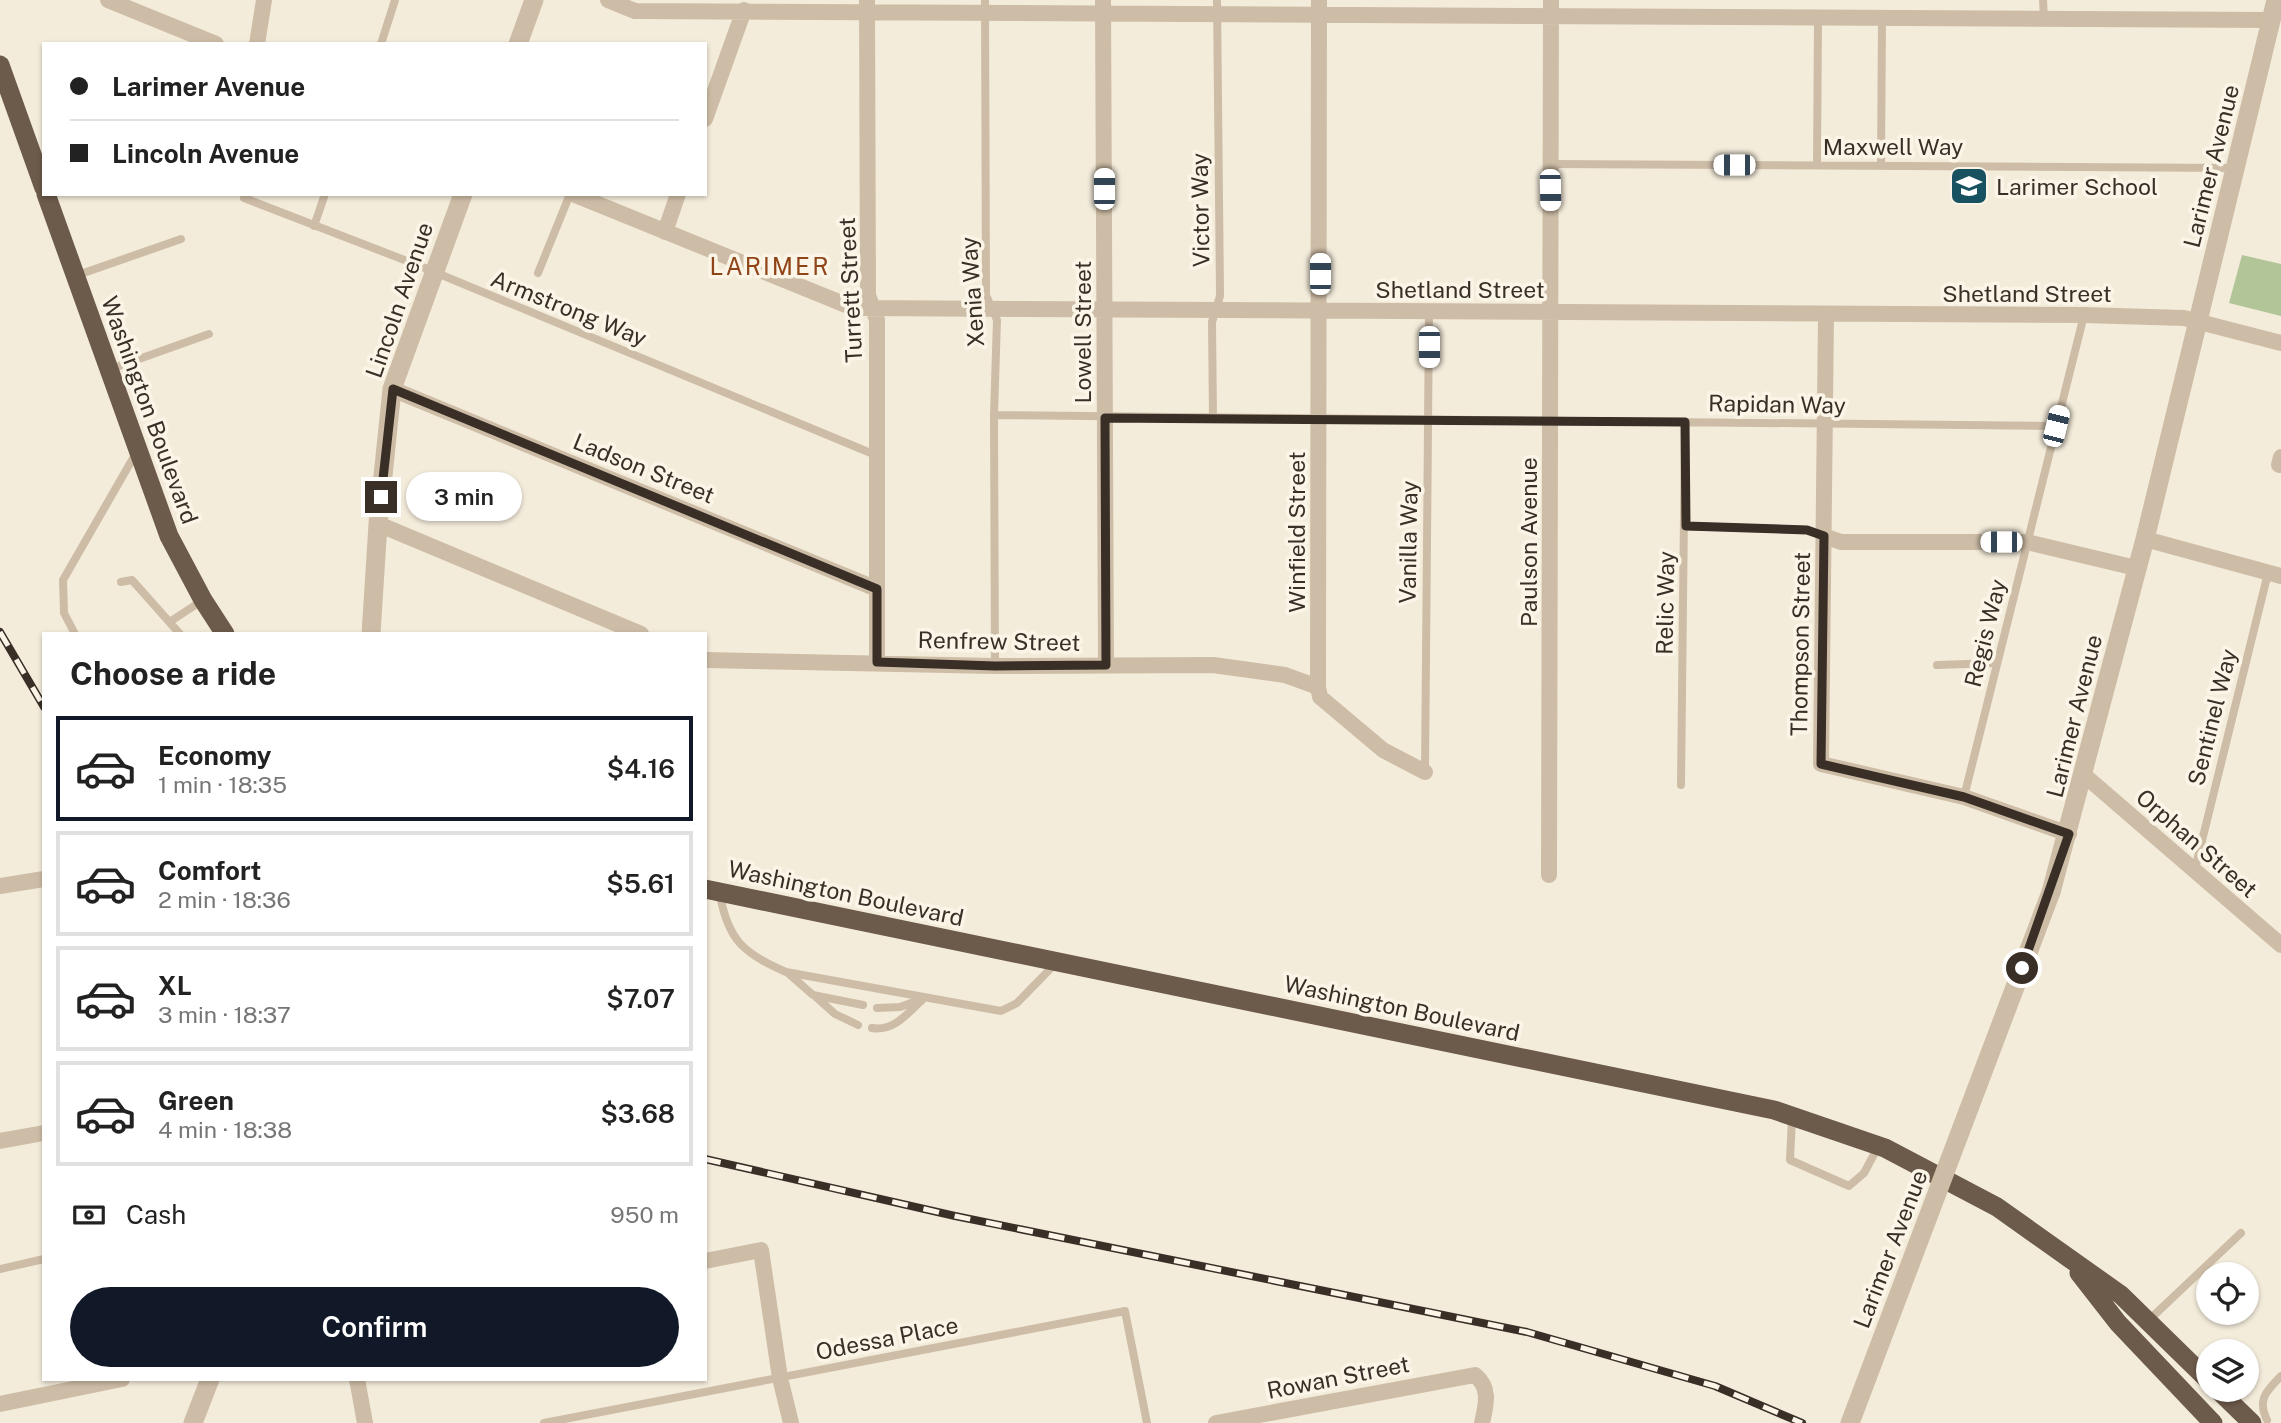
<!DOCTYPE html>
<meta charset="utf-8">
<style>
:root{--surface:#fff;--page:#f2f2f2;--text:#222;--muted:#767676;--line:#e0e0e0;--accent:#111827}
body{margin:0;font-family:"Public Sans",sans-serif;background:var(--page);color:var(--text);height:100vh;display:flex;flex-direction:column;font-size:26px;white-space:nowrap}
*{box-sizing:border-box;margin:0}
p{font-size:23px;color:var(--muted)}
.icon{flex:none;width:38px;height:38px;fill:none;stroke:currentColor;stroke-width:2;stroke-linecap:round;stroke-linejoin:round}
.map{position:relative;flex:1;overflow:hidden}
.panel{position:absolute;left:42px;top:632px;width:665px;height:749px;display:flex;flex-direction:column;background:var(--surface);border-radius:0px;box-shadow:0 2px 5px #0004}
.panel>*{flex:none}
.banner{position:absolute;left:42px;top:42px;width:665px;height:154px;border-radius:0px;box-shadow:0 2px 5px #0004;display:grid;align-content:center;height:154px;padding:0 28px;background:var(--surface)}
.tools{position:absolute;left:2196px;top:1262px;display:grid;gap:14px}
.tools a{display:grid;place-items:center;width:63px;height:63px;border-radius:50%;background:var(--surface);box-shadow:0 2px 5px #0004;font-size:35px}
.end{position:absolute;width:32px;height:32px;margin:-16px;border:9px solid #392f27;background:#fff;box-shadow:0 0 0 4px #fff}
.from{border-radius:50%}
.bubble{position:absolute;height:49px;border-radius:24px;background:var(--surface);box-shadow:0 2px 5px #0004;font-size:23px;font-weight:600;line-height:49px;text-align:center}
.car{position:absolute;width:21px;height:42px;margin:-21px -10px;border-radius:9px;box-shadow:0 0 5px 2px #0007;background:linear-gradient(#fff 24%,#345 0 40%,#fff 0 76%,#345 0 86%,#fff 0)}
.banner b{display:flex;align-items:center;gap:24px;height:66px;font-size:26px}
.banner b+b{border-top:2px solid var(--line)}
.banner i{width:18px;height:18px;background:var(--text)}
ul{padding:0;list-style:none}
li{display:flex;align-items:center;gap:21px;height:105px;margin:0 14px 10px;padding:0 14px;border:4px solid var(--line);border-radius:0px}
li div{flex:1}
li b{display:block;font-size:26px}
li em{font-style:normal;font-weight:600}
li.selected{border-color:var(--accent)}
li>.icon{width:63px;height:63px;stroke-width:1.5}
h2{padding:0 28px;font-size:32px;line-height:84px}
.pay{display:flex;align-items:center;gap:18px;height:77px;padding:0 28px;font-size:26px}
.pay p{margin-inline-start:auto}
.action{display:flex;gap:14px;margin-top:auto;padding:14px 28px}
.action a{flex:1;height:80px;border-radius:42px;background:var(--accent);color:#fff;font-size:28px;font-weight:600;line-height:80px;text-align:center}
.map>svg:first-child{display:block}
.green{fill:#b1c599}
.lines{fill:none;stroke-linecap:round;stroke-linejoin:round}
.service{stroke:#cebda6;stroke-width:8}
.minor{stroke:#cebda6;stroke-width:16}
.tertiary{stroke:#cebda6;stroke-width:19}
.trunk{stroke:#6c5a4a;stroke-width:19}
.rail-casing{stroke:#392f27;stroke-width:8}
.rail{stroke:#fbf5e8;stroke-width:5;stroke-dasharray:16;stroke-linecap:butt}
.tertiary-bridge{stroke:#cebda6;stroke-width:19}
.route{stroke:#392f27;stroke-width:9}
.labels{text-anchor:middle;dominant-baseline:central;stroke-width:7;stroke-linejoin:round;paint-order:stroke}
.street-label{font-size:23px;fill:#392f27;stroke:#fbf5e8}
.poi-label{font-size:23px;fill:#392f27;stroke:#fbf5e8;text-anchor:start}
.neighbourhood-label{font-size:24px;letter-spacing:2px;fill:#904518;stroke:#fbf5e8}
</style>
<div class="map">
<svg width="2281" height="1423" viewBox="0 0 2281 1423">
<rect width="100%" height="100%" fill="#f4ecdb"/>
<path class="green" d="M 2242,255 L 2281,264 L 2281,316 L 2229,303 Z"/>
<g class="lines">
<path class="service" d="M 985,0 L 986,295 L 997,320 L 994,415 L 995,666
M 2043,0 L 2044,18
M 381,44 L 395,0
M 1550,164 L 2233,168
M 1817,165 L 1818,18
M 1881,165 L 1882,18
M 244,198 L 420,266 L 878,456
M 314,226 L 325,194
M 538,273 L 570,194
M 75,276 L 181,239
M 111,369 L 209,334
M 994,415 L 2056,426
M 1213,417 L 1212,322 L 1220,296 L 1217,0
M 1686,526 L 1807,530 L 1824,536
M 121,582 L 132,580 L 180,634
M 171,621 L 203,600
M 75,634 L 64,613 L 63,580 L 136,453
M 1937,665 L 1997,663
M 1425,772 L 1429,312
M 1681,785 L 1685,422
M 1964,797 L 2084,315
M 2195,869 L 2268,573
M 720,895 C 728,940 744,954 786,972 L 1001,1011 L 1017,1003 L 1055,964
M 789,974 L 813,995 L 863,1005
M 816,997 L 835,1014 L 858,1025
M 877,1008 L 900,1007 L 919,1000
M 872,1028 C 894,1032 909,1012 924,998
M 1792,1118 L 1790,1160 L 1849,1186 L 1864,1173 L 1879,1145
M 0,1269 L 44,1259
M 2149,1320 L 2241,1233
M 2267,1420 C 2257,1399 2266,1392 2281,1376
M 544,1423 L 1125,1311 L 1147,1423"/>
<path class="minor" d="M 108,0 L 216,44
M 608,0 L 635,11 L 2272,20
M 1103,0 L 1106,665
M 867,1 L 868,295 L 877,320 L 877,662
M 257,44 L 264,0
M 705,119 L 744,10
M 573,194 L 851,307 L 862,308 L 2084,315 L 2184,318 L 2281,343
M 665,232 L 678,194
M 1826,315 L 1821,764 L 1964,797 L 2069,834
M 392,389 L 877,589
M 2279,465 L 2281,457
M 378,524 L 641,634
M 1824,536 L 1841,542 L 2027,542 L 2136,568
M 2145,539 L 2281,576
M 705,660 L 995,666 L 1213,665 L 1285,675 L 1318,687 L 1320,697 L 1383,750 L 1425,772
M 1318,687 L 1319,0
M 2084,775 L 2281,945
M 1549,875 L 1551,0
M 0,886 L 44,879
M 0,1141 L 44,1133
M 705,1261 L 761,1250 L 780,1378 L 791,1423
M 357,1379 L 365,1423
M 0,1404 L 122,1379
M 1216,1423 L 1475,1375 C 1491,1388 1486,1405 1482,1423"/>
<path class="tertiary" d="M 518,44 L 534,0
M 371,634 L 378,524 L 392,389 L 463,194
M 2051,892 L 2145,539 L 2276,0
M 193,1423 L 210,1379"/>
<path class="trunk" d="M 0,65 L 44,188
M 46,194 L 169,536 L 203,600 L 225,634
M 705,889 L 1774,1110 L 1885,1148 L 1997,1207 L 2121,1295 L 2208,1380
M 2079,1273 L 2118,1323 L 2213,1423
M 2218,1390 L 2252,1423"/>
<defs>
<path id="rail" d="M 0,632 L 44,707
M 705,1159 L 955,1216 L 1527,1332 L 1715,1386 L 1802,1423"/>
</defs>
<use href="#rail" class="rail-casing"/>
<use href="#rail" class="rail"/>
<path class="tertiary-bridge" d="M 1850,1423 L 2051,892"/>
</g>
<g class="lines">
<path class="route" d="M 381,497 L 393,389 L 877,589 L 877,662 L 995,666 L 1106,665 L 1105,418 L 1685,422 L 1686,526 L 1807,530 L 1824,536 L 1821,764 L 1964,797 L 2069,834 L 2022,968"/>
</g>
<defs>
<symbol id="school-square" viewBox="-11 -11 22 22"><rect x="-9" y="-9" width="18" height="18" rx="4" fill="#18515f" stroke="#fbf5e8"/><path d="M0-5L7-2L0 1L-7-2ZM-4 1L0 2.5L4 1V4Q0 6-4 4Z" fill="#fff"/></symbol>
</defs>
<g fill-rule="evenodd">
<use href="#school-square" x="1947" y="164" width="44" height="44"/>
</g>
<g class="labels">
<g class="street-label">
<text x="1893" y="146">Maxwell Way</text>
<text transform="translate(2211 166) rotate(-76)">Larimer Avenue</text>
<text transform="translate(1200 210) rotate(-91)">Victor Way</text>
<text x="1460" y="289">Shetland Street</text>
<text transform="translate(850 290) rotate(-93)">Turrett Street</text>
<text transform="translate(972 292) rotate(-94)">Xenia Way</text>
<text x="2027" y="293">Shetland Street</text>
<text transform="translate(399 300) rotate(-71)">Lincoln Avenue</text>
<text transform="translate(569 308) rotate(22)">Armstrong Way</text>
<text transform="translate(1082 332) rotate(-90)">Lowell Street</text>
<text transform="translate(1777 404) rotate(1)">Rapidan Way</text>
<text transform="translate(150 410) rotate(70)">Washington Boulevard</text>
<text transform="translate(644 468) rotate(22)">Ladson Street</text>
<text transform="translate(1296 532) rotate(-90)">Winfield Street</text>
<text transform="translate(1408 542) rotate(-89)">Vanilla Way</text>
<text transform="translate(1528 542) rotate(-90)">Paulson Avenue</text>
<text transform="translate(1665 603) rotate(-89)">Relic Way</text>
<text transform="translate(1985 633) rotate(-76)">Regis Way</text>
<text transform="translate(999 641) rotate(1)">Renfrew Street</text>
<text transform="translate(1800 644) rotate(-89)">Thompson Street</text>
<text transform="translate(2074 716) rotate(-76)">Larimer Avenue</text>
<text transform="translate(2212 717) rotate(-76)">Sentinel Way</text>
<text transform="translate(2197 843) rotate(41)">Orphan Street</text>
<text transform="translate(846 893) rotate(12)">Washington Boulevard</text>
<text transform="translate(1402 1008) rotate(12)">Washington Boulevard</text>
<text transform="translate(1890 1249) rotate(-69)">Larimer Avenue</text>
<text transform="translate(887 1338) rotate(-11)">Odessa Place</text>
<text transform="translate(1338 1377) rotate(-11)">Rowan Street</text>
</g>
<g class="poi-label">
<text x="1996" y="186">Larimer School</text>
</g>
<g class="neighbourhood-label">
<text x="770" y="266">LARIMER</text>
</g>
</g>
</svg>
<div class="tools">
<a><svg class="icon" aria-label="locate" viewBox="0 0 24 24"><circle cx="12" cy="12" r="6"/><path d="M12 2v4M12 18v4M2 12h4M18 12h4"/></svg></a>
<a><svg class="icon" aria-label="layers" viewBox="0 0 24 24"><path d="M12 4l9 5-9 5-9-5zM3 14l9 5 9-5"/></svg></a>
</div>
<i class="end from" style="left:2022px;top:968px"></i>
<i class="end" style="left:381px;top:497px"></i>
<div class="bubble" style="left:406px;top:472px;width:116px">3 min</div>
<i class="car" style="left:1734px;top:165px;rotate:270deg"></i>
<i class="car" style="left:1104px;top:189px;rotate:0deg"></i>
<i class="car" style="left:1550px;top:190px;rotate:179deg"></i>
<i class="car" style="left:1320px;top:274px;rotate:0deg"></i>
<i class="car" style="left:1429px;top:347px;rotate:180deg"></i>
<i class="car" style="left:2056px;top:426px;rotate:14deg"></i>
<i class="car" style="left:2001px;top:542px;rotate:270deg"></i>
<div class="banner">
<b><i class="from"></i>Larimer Avenue</b>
<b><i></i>Lincoln Avenue</b>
</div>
<section class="panel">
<h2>Choose a ride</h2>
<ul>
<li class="selected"><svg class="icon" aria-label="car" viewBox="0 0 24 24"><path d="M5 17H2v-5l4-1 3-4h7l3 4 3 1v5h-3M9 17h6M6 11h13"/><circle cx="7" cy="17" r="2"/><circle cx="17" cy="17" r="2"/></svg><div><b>Economy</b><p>1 min · 18:35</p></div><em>$4.16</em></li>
<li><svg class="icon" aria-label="car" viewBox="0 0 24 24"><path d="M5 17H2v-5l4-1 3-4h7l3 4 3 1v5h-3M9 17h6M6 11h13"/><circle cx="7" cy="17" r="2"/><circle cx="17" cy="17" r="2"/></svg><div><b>Comfort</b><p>2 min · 18:36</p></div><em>$5.61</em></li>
<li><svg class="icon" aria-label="car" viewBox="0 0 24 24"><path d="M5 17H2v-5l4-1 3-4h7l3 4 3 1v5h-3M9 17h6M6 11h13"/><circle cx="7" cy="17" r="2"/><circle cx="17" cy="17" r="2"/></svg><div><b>XL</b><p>3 min · 18:37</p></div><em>$7.07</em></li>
<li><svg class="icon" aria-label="car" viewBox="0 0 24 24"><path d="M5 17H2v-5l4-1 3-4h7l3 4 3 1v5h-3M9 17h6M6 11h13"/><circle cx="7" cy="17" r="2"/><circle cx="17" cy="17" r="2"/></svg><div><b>Green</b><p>4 min · 18:38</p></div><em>$3.68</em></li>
</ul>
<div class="pay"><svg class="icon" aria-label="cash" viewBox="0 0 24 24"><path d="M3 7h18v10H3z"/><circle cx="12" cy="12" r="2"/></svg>Cash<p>950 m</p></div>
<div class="action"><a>Confirm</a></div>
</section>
</div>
